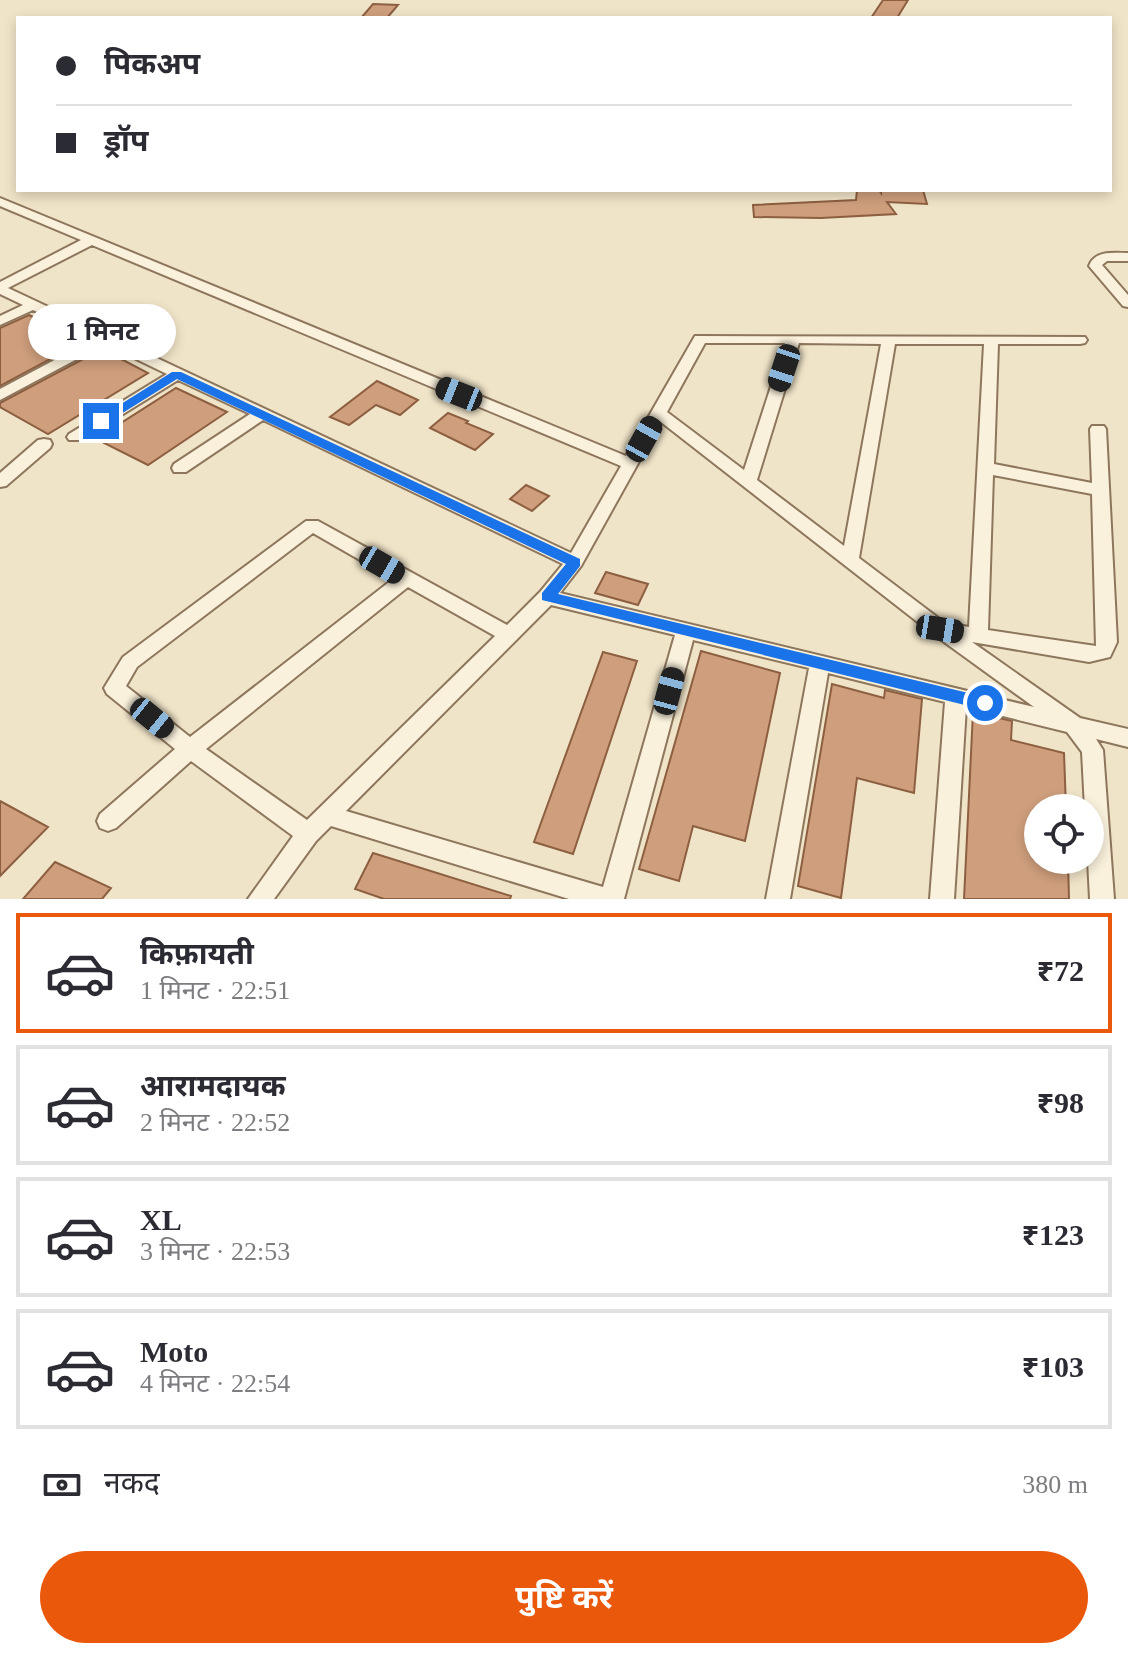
<!DOCTYPE html>
<html lang="hi">
<meta charset="utf-8">
<style>
:root{--surface:#fff;--page:#f2f2f3;--text:#2b2b33;--muted:#7c7c81;--line:#e1e1e2;--accent:#ea580c}
body{margin:0;font-family:"Times New Roman","Noto Sans Devanagari",serif;background:var(--page);color:var(--text);height:100vh;display:flex;flex-direction:column;font-size:30px;white-space:nowrap}
*{box-sizing:border-box;margin:0}
p{font-size:26px;color:var(--muted)}
.icon{flex:none;width:44px;height:44px;fill:none;stroke:currentColor;stroke-width:2;stroke-linecap:round;stroke-linejoin:round}
.map{position:relative;height:899px;overflow:hidden}
.side{display:flex;flex-direction:column;background:var(--surface);flex:1}
.side>*{flex:none}
.hud{position:absolute;left:16px;top:16px;width:1096px;height:176px;border-radius:0px;box-shadow:0 4px 12px #0003;display:grid;align-content:center;height:176px;padding:0 40px;background:var(--surface)}
.buttons{position:absolute;left:1024px;top:794px;display:grid;gap:16px}
.buttons a{display:grid;place-items:center;width:80px;height:80px;border-radius:50%;background:var(--surface);box-shadow:0 4px 12px #0003;font-size:40px}
.end{position:absolute;width:36px;height:36px;margin:-18px;border:10px solid #1a73e8;background:#fff;box-shadow:0 0 0 4px #fff}
.from{border-radius:50%}
.bubble{position:absolute;height:56px;border-radius:28px;background:var(--surface);box-shadow:0 4px 12px #0003;font-size:26px;font-weight:700;line-height:56px;text-align:center}
.car{position:absolute;width:24px;height:48px;margin:-24px -12px;border-radius:10px;box-shadow:0 0 6px 2px #0007;background:linear-gradient(#222 24%,#8ab4d8 0 40%,#222 0 76%,#8ab4d8 0 86%,#222 0)}
.hud b{display:flex;align-items:center;gap:28px;height:76px;font-size:30px}
.hud b+b{border-top:2px solid var(--line)}
.hud i{width:20px;height:20px;background:var(--text)}
ul{padding:14px 0 0;list-style:none}
li{display:flex;align-items:center;gap:24px;height:120px;margin:0 16px 12px;padding:0 24px;border:4px solid var(--line);border-radius:0px}
li div{flex:1}
li b{display:block;font-size:30px}
li em{font-style:normal;font-weight:700}
li.selected{border-color:var(--accent)}
li>.icon{width:72px;height:72px;stroke-width:1.5}
.pay{display:flex;align-items:center;gap:20px;height:88px;padding:0 40px;font-size:30px}
.pay p{margin-inline-start:auto}
.action{display:flex;gap:16px;margin-top:auto;padding:16px 40px}
.action a{flex:1;height:92px;border-radius:48px;background:var(--accent);color:#fff;font-size:32px;font-weight:700;line-height:92px;text-align:center}
.map>svg:first-child{display:block}
.building{fill:#cf9f7d;stroke:#8d5f41;stroke-width:2}
.lines{fill:none;stroke-linecap:round;stroke-linejoin:round}
.street-casing{stroke:#8d765c;stroke-width:4}
.street{fill:#faf1dc;fill-rule:evenodd}
.route{fill:#1a73e8}
</style>
<div class="map">
<svg width="1128" height="899" viewBox="0 0 1128 899">
<rect width="100%" height="100%" fill="#f0e4c8"/>
<path class="building" d="M 883,0 L 908,0 L 897,18 L 871,18 Z
M 373,4 L 398,5 L 387,18 L 361,18 Z
M 857,190 L 879,190 L 881,193 L 881,190 L 923,190 L 927,204 L 887,202 L 896,214 L 821,218 L 754,217 L 753,205 L 856,200 Z
M 29,315 L 84,341 L 0,386 L 0,328 Z
M 102,349 L 148,373 L 48,434 L 0,407 L 0,403 Z
M 377,381 L 418,400 L 400,415 L 376,405 L 349,425 L 330,417 Z
M 176,388 L 227,412 L 148,465 L 96,439 Z
M 448,413 L 468,421 L 466,423 L 493,434 L 475,450 L 430,428 Z
M 526,485 L 549,496 L 532,511 L 510,499 Z
M 606,572 L 648,584 L 638,605 L 595,593 Z
M 701,651 L 780,673 L 745,841 L 693,826 L 679,881 L 639,869 Z
M 603,652 L 637,661 L 573,854 L 534,842 Z
M 832,684 L 884,698 L 885,690 L 922,699 L 914,793 L 857,778 L 841,898 L 798,886 Z
M 973,712 L 1012,721 L 1011,740 L 1064,753 L 1066,808 L 1038,808 L 1038,860 L 1068,860 L 1069,899 L 964,899 Z
M 0,801 L 48,827 L 0,876 Z
M 373,853 L 511,896 L 510,899 L 384,899 L 355,889 Z
M 55,862 L 111,888 L 102,899 L 23,899 Z"/>
<g class="lines">
<defs>
<path id="street" d="M 0,198 L 626,456 L 695,336 L 1085,337 L 1087,340 L 1085,343 L 1080,344 L 998,344 L 994,464 L 1092,483 L 1090,429 L 1092,426 L 1104,426 L 1106,429 L 1117,642 L 1110,657 L 1089,662 L 972,642 L 1080,718 L 1128,729 L 1128,747 L 1096,739 L 1103,750 L 1114,899 L 1090,899 L 1088,860 L 1090,860 L 1090,808 L 1085,808 L 1082,752 L 1067,732 L 966,707 L 954,899 L 930,899 L 945,702 L 828,673 L 790,899 L 766,899 L 809,668 L 693,640 L 624,899 L 569,899 L 331,826 L 316,841 L 274,899 L 248,899 L 293,836 L 191,761 L 116,828 L 108,831 L 100,828 L 97,821 L 100,814 L 175,749 L 107,694 L 104,688 L 123,657 L 306,521 L 318,521 L 507,625 L 540,592 L 563,564 L 263,420 L 186,472 L 174,472 L 172,468 L 174,464 L 250,414 L 178,380 L 81,440 L 69,440 L 67,437 L 69,434 L 167,374 L 105,344 L 0,400 L 0,389 L 94,339 L 33,310 L 0,325 L 0,316 L 23,305 L 0,294 L 0,282 L 81,240 L 0,206 ZM 92,245 L 621,466 L 571,553 L 8,288 ZM 705,343 L 785,343 L 744,470 L 667,412 ZM 799,343 L 881,344 L 844,546 L 757,480 ZM 895,344 L 984,344 L 969,627 L 945,623 L 859,558 ZM 661,422 L 933,634 L 1034,707 L 560,593 L 581,566 ZM 993,475 L 1092,494 L 1096,646 L 988,630 ZM 313,533 L 393,579 L 190,737 L 126,686 L 137,667 ZM 408,587 L 495,636 L 307,820 L 206,749 ZM 551,605 L 675,635 L 603,887 L 346,811 Z
M 1128,253 L 1128,261 L 1107,261 L 1102,265 L 1128,295 L 1128,307 L 1123,306 L 1089,266 C 1095,250 1113,253 1128,253 Z
M 44,439 L 50,440 L 52,444 L 50,448 L 6,486 L 0,487 L 0,473 L 38,440 Z"/>
</defs>
<use href="#street" class="street-casing"/>
<use href="#street" class="street"/>
</g>
<path class="route" d="M 172,372 L 181,372 L 580,559 L 580,566 L 558,594 L 985,697 L 993,703 L 985,710 L 542,600 L 542,593 L 566,564 L 177,379 L 105,424 L 94,421 Z"/>
</svg>
<div class="buttons">
<a><svg class="icon" aria-label="locate" viewBox="0 0 24 24"><circle cx="12" cy="12" r="6"/><path d="M12 2v4M12 18v4M2 12h4M18 12h4"/></svg></a>
</div>
<i class="end from" style="left:985px;top:703px"></i>
<i class="end" style="left:101px;top:421px"></i>
<div class="bubble" style="left:28px;top:304px;width:148px">1 मिनट</div>
<i class="car" style="left:784px;top:368px;rotate:198deg"></i>
<i class="car" style="left:459px;top:394px;rotate:292deg"></i>
<i class="car" style="left:644px;top:439px;rotate:29deg"></i>
<i class="car" style="left:382px;top:565px;rotate:120deg"></i>
<i class="car" style="left:940px;top:629px;rotate:99deg"></i>
<i class="car" style="left:669px;top:691px;rotate:15deg"></i>
<i class="car" style="left:152px;top:718px;rotate:129deg"></i>
<div class="hud">
<b><i class="from"></i>पिकअप</b>
<b><i></i>ड्रॉप</b>
</div>
</div>
<section class="side">
<ul>
<li class="selected"><svg class="icon" aria-label="car" viewBox="0 0 24 24"><path d="M5 17H2v-5l4-1 3-4h7l3 4 3 1v5h-3M9 17h6M6 11h13"/><circle cx="7" cy="17" r="2"/><circle cx="17" cy="17" r="2"/></svg><div><b>किफ़ायती</b><p>1 मिनट · 22:51</p></div><em>₹72</em></li>
<li><svg class="icon" aria-label="car" viewBox="0 0 24 24"><path d="M5 17H2v-5l4-1 3-4h7l3 4 3 1v5h-3M9 17h6M6 11h13"/><circle cx="7" cy="17" r="2"/><circle cx="17" cy="17" r="2"/></svg><div><b>आरामदायक</b><p>2 मिनट · 22:52</p></div><em>₹98</em></li>
<li><svg class="icon" aria-label="car" viewBox="0 0 24 24"><path d="M5 17H2v-5l4-1 3-4h7l3 4 3 1v5h-3M9 17h6M6 11h13"/><circle cx="7" cy="17" r="2"/><circle cx="17" cy="17" r="2"/></svg><div><b>XL</b><p>3 मिनट · 22:53</p></div><em>₹123</em></li>
<li><svg class="icon" aria-label="car" viewBox="0 0 24 24"><path d="M5 17H2v-5l4-1 3-4h7l3 4 3 1v5h-3M9 17h6M6 11h13"/><circle cx="7" cy="17" r="2"/><circle cx="17" cy="17" r="2"/></svg><div><b>Moto</b><p>4 मिनट · 22:54</p></div><em>₹103</em></li>
</ul>
<div class="pay"><svg class="icon" aria-label="cash" viewBox="0 0 24 24"><path d="M3 7h18v10H3z"/><circle cx="12" cy="12" r="2"/></svg>नकद<p>380 m</p></div>
<div class="action"><a>पुष्टि करें</a></div>
</section>
